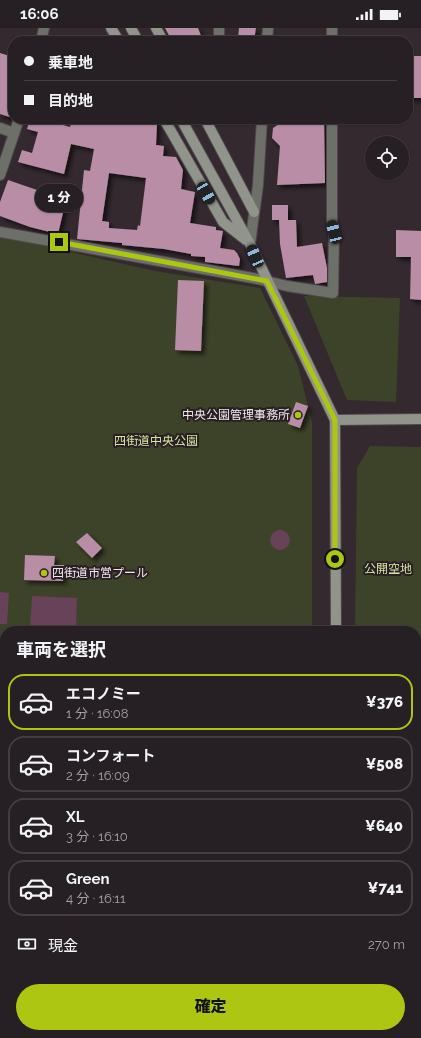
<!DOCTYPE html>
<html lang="ja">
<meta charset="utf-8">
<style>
:root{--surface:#261f23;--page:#2e272b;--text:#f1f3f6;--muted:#a4a2a6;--line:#423d41;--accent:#acc611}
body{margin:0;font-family:Raleway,"Noto Sans JP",sans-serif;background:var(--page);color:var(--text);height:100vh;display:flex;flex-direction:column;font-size:15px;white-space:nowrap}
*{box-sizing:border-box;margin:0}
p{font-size:13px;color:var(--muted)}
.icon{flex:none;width:22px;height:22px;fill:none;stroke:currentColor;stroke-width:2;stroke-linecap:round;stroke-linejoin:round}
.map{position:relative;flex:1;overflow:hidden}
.side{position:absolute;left:0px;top:598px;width:421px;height:412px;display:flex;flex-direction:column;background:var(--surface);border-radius:16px 16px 0 0;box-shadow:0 1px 3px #0004,0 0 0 1px var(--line)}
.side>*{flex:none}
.hud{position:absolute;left:8px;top:8px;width:405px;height:88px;border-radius:16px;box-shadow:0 1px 3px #0004,0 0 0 1px var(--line);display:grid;align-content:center;height:88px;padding:0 16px;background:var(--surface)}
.fabs{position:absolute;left:365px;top:108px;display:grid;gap:8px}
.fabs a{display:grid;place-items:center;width:44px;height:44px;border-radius:50%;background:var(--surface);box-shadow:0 1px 3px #0004,0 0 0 1px var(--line);font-size:20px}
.end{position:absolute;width:18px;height:18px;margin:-9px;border:5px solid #acc611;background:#111;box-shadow:0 0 0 2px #111}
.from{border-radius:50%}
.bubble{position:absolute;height:28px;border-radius:14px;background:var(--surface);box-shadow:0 1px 3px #0004,0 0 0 1px var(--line);font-size:13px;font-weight:800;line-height:28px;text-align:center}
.car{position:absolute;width:12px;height:24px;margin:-12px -6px;border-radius:5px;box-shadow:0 0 3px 1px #0007;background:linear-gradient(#222 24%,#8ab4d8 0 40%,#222 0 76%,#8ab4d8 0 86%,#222 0)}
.hud b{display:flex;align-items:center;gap:14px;height:38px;font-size:15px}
.hud b+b{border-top:1px solid var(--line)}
.hud i{width:10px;height:10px;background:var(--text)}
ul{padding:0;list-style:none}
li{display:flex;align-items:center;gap:12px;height:56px;margin:0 8px 6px;padding:0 8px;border:2px solid var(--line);border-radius:16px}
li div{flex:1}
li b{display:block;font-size:15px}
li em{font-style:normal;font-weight:800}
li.current{border-color:var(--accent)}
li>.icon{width:36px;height:36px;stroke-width:1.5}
h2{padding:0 16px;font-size:18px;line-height:48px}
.pay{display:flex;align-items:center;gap:10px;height:44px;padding:0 16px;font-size:15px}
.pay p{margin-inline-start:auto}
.action{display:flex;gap:8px;margin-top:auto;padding:8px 16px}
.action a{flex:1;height:46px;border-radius:24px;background:var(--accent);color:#111;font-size:16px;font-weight:800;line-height:46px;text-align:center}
.status{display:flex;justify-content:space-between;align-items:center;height:28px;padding:0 20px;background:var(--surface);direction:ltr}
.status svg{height:11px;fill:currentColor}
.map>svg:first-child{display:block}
.built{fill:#41313a}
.green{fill:#3d4328}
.water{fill:#674258}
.building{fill:#b88da5;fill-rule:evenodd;filter:url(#shadow)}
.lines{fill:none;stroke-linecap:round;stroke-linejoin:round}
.street-casing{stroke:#51474d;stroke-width:12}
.secondary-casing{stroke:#51474d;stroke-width:12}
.street{stroke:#6d6f69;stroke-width:10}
.secondary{stroke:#91948b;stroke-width:10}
.route{stroke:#acc611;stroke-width:5}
.poi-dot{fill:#acc611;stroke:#291f25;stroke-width:1.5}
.labels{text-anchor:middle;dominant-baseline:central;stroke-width:4;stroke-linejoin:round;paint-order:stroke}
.poi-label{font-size:12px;fill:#eee6ea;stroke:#291f25;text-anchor:end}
.park-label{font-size:12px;fill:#d4e49f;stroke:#291f25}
</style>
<div class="status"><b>16:06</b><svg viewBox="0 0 49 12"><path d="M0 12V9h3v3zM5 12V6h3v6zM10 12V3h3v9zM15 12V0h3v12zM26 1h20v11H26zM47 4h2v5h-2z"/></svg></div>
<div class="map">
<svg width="421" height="1010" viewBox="0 0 421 1010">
<defs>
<filter id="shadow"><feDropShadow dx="3.5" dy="3.5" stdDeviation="2" flood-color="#0009"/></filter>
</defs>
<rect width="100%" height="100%" fill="#33292f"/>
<path class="built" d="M 0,630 L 5,630 L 5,836 L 0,836 Z"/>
<path class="green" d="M 0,208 L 155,243 L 260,260 L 298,338 L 312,394 L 312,603 L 5,603 L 5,617 L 0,617 Z
M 304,268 L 400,270 L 396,374 L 347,372 Z
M 370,418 L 421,419 L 421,665 L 416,665 L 416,603 L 355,603 L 357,440 Z
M 416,698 L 421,698 L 421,744 L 416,744 Z
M 421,931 L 421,966 L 416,967 L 416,932 Z"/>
<path class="water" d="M270 512a10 10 0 1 1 20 0a10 10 0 1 1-20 0Z
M 0,564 L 9,565 L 7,596 L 0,596 Z
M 32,568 L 77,570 L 76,601 L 30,599 Z"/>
<path class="building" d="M 165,0 L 198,0 L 203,13 L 172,13 Z
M 239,0 L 256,0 L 254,12 L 238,10 Z
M 0,25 L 13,29 L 13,90 L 0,86 Z
M 408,28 L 421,28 L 421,70 L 408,70 Z
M 30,91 L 50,91 L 49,93 L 70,99 L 72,92 L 92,96 L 92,91 L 155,91 L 157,96 L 156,117 L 164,118 L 163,128 L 176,129 L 183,142 L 181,161 L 195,164 L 190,195 L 216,199 L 216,202 L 223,203 L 220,220 L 234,222 L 237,225 L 240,231 L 239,238 L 205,234 L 205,229 L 191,228 L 191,226 L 164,221 L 122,217 L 122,215 L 77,211 L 84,142 L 90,143 L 94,121 L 71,116 L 64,146 L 18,134 L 22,122 L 32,125 L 38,104 L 27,101 ZM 109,145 L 146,150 L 140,198 L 138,197 L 137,202 L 109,200 L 109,194 L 102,193 Z
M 279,91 L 324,91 L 325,155 L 277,157 L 280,118 L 272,110 L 273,100 L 279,96 Z
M 8,152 L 66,172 L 58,206 L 30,199 L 0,188 L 0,174 Z
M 272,177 L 288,177 L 288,192 L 296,192 L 297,219 L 322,215 L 327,240 L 327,254 L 315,256 L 313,247 L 286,250 L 280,216 L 279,192 L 281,192 L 272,192 Z
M 396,202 L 421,203 L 421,272 L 410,271 L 411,229 L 396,229 Z
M 178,252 L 204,253 L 201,323 L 175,322 Z
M 296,374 L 308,378 L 300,400 L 288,396 Z
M 87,505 L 102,520 L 92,530 L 76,514 Z
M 25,527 L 55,528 L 54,537 L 64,537 L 63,553 L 24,552 Z"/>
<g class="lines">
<defs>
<path id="street" d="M 41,13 L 44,0
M 219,13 L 219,0
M 267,13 L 268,0
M 332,13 L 332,0
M 0,100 L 14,105
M 0,147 L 19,91
M 0,204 L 258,251 L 287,258 L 333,265 L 334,204 L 332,194 L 332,91
M 250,216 L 258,157 L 262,91
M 0,622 L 5,622
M 416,756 L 421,756
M 0,844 L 5,844"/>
<path id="secondary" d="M 111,0 L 119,13
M 131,0 L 138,13
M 156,0 L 163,13
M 164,91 L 223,194 L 246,212
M 181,91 L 250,216 L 335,392 L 336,603
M 205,91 L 254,184
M 335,392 L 421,391
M 416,684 L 421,684
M 416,986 L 421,985
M 267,1010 L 286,1005
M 332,1010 L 332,1005"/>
</defs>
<use href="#street" class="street-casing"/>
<use href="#secondary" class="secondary-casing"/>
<use href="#street" class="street"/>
<use href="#secondary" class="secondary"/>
</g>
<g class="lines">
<path class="route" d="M 59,214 L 267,253 L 335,392 L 335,531"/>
</g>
<g class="poi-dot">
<circle cx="298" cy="387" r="4"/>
<circle cx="44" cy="545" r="4"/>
</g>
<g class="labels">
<g class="poi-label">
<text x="290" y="387">中央公園管理事務所</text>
<text x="52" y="545" text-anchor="start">四街道市営プール</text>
</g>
<g class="park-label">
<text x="156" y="413">四街道中央公園</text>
<text x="388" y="541">公開空地</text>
</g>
</g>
</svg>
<div class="fabs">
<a><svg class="icon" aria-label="locate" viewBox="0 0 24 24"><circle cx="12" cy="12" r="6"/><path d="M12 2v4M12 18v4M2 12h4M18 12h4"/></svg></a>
</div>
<i class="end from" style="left:335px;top:531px"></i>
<i class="end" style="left:59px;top:214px"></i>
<div class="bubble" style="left:35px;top:156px;width:48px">1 分</div>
<i class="car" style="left:206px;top:165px;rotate:150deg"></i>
<i class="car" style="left:334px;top:204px;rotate:346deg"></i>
<i class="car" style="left:255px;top:228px;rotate:336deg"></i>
<div class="hud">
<b><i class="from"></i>乗車地</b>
<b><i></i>目的地</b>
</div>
<section class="side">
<h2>車両を選択</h2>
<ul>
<li class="current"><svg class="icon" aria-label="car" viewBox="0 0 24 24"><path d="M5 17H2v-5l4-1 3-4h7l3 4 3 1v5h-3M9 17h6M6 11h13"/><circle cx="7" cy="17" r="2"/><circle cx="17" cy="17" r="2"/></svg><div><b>エコノミー</b><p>1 分 · 16:08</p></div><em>¥376</em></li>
<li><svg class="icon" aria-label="car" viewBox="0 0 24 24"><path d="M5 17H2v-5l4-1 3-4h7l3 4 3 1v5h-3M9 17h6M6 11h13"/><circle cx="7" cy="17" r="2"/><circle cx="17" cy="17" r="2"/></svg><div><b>コンフォート</b><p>2 分 · 16:09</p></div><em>¥508</em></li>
<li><svg class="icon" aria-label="car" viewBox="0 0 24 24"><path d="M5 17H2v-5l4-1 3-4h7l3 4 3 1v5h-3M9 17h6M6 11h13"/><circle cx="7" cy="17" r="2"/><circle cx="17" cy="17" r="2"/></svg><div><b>XL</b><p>3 分 · 16:10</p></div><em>¥640</em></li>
<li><svg class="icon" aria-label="car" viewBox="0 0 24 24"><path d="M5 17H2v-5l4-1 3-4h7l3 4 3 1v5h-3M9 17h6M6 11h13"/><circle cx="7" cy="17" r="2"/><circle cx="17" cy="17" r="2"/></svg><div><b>Green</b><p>4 分 · 16:11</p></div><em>¥741</em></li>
</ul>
<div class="pay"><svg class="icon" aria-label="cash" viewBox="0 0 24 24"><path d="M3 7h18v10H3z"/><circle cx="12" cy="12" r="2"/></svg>現金<p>270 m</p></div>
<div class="action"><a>確定</a></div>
</section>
</div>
